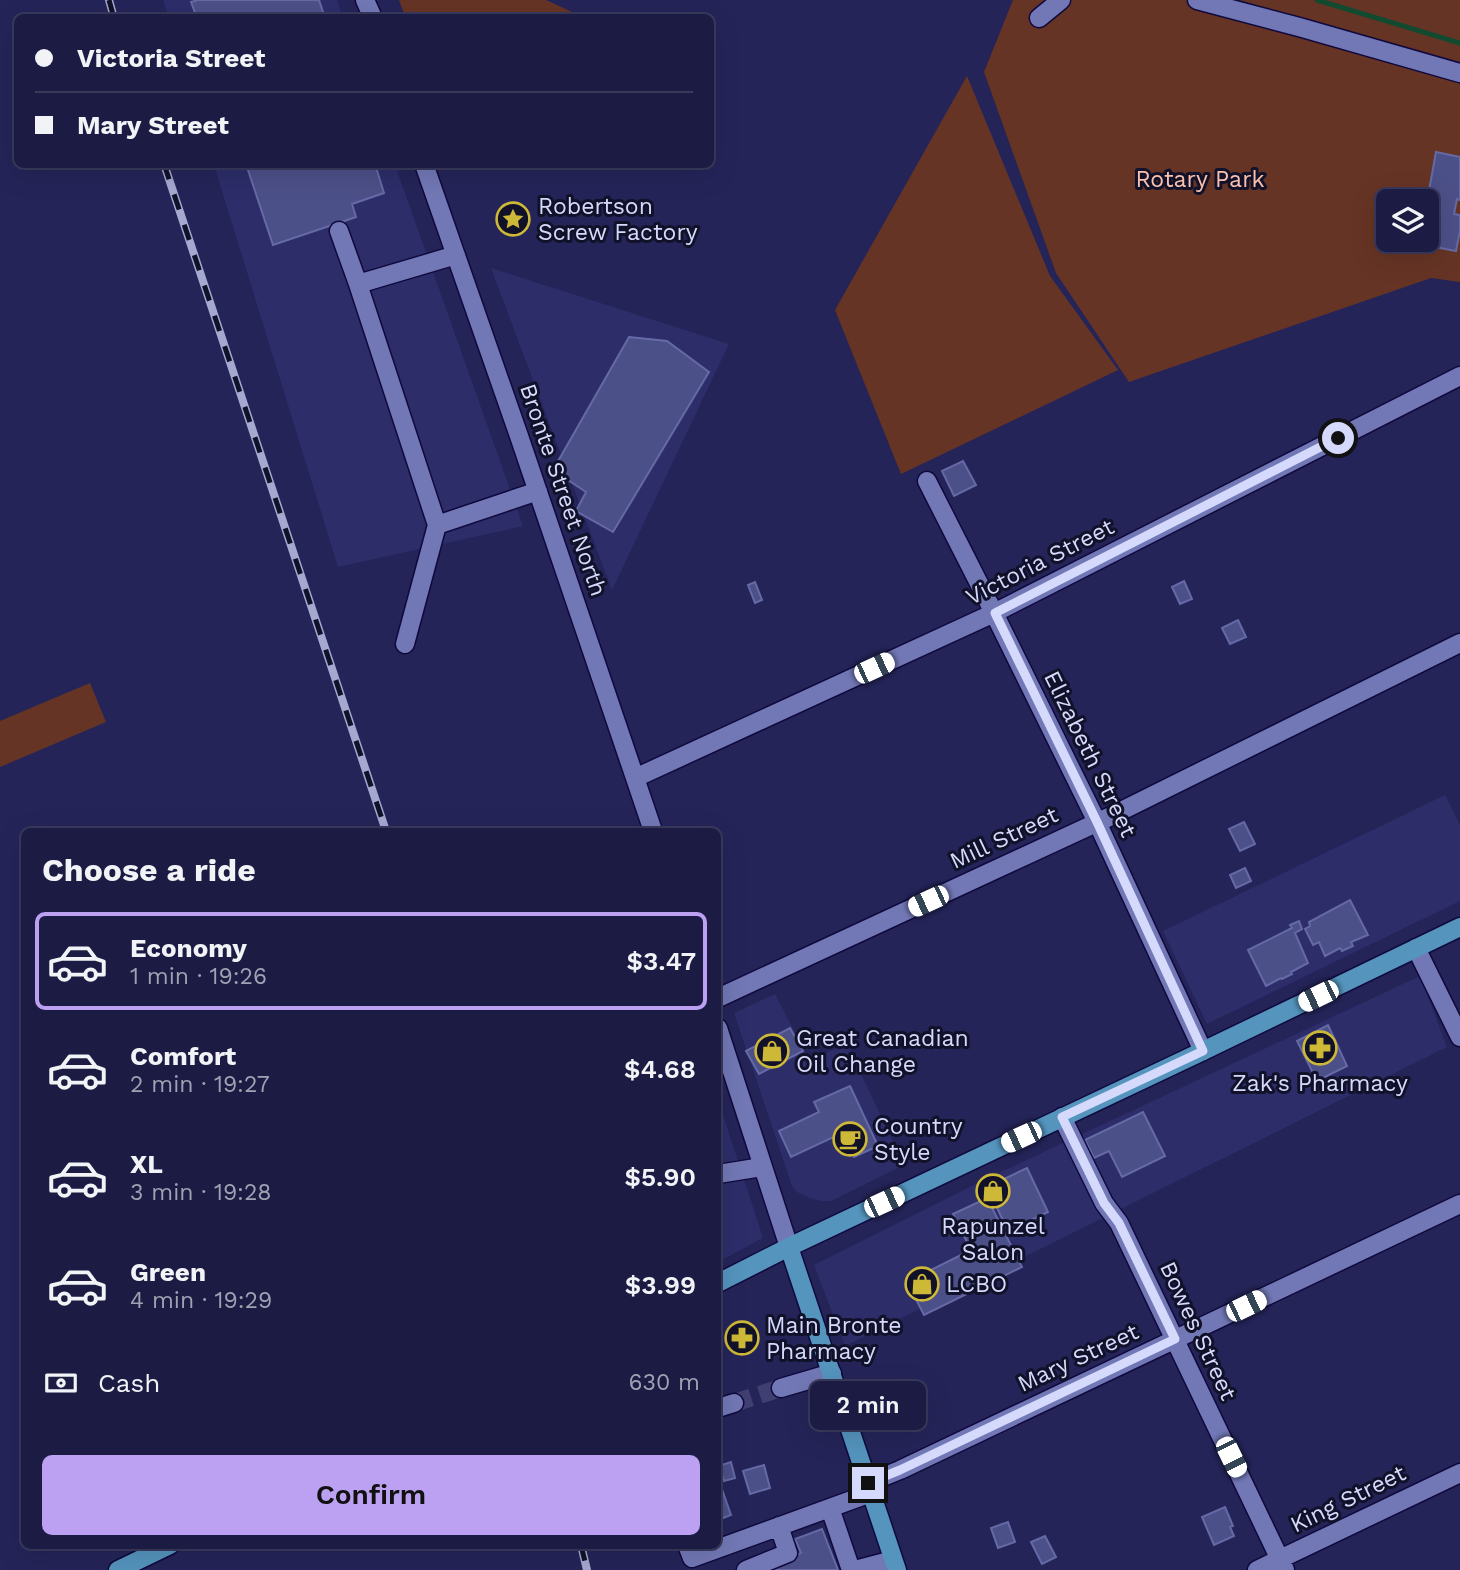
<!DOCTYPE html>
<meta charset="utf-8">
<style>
:root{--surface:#1b1b43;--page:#24244a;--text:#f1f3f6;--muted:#a0a1b2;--line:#39395c;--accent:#bca0f2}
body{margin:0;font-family:"Work Sans",sans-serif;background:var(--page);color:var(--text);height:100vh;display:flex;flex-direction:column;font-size:26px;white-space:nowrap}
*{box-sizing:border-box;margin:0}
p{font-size:23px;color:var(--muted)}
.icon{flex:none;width:38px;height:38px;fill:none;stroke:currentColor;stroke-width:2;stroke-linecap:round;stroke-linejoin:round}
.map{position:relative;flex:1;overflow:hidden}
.sheet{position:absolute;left:21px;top:828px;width:700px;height:721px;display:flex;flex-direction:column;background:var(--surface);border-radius:10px;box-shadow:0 7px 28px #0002,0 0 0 2px var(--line)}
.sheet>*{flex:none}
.guide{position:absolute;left:14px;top:14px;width:700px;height:154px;border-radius:10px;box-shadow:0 7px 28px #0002,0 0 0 2px var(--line);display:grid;align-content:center;height:154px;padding:0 21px;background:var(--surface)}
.controls{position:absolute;left:1376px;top:189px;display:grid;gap:14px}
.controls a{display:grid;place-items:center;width:63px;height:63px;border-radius:10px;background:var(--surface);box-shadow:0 7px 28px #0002,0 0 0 2px var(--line);font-size:35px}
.end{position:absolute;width:32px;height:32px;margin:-16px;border:9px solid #d5dafc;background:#111;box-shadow:0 0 0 4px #111}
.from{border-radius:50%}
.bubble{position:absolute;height:49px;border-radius:10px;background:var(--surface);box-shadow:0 7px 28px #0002,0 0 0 2px var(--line);font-size:23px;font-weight:600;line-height:49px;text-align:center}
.car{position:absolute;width:21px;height:42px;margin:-21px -10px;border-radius:9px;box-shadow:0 0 5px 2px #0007;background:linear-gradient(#fff 24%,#345 0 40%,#fff 0 76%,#345 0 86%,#fff 0)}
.guide b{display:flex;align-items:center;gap:24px;height:66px;font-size:26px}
.guide b+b{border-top:2px solid var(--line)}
.guide i{width:18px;height:18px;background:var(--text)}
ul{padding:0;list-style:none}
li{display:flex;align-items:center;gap:21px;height:98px;margin:0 14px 10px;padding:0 7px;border:4px solid transparent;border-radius:10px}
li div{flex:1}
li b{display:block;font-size:26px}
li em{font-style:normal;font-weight:600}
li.current{border-color:var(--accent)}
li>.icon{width:63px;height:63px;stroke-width:1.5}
h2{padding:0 21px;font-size:32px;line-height:84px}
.pay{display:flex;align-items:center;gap:18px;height:77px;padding:0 21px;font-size:26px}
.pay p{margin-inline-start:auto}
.button{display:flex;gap:14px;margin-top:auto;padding:14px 21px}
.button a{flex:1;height:80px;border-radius:10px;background:var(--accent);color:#111;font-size:28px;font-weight:600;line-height:80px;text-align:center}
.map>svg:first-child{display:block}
.built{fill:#2d2d6a}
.green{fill:#663424;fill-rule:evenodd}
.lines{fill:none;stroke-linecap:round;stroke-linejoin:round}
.stream{stroke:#124a30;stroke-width:5}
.building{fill:#4c5088;stroke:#656aa6;stroke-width:2}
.minor-tunnel{stroke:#3f3f71;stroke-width:18;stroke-dasharray:18 9;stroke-linecap:butt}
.minor-casing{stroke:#10093d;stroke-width:21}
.major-casing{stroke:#10093d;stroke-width:21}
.minor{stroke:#7278b5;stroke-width:18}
.major{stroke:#5494bd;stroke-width:18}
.rail-casing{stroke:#a5a9d0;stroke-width:8}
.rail{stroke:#111229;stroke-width:5;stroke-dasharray:16;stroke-linecap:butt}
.route{stroke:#d5dafc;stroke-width:9}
.labels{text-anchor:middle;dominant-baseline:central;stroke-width:6;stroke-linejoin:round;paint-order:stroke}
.park-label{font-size:23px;fill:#fbc1ae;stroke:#111229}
.poi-label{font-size:23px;fill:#d5dafc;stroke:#111229;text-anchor:start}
.street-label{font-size:23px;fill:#d5dafc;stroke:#111229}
</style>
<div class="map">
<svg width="1460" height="1570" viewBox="0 0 1460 1570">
<rect width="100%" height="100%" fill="#242459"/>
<path class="built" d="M 163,0 L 337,0 L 343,17 L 169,17 Z
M 214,165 L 395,165 L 523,526 L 338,567 Z
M 491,268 L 729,344 L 612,590 Z
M 1445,795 L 1460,825 L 1460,901 L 1207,1024 L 1163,931 Z
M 1420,976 L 1447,1047 L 845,1346 L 814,1265 L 984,1180 Z
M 775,994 L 809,1060 L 847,1044 L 904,1165 L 831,1201 L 821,1201 L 810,1198 L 797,1192 L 792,1186 L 734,1013 Z
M 718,1099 L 763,1238 L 718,1262 Z"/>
<path class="green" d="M 399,0 L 546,0 L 583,17 L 405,17 Z
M 1013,0 L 1188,0 L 1460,81 L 1460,282 L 1431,278 L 1129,382 L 1056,273 L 984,72 ZM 1388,201 L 1426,201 L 1426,240 L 1388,240 Z
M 1239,0 L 1460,0 L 1460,63 Z
M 967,76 L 1050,276 L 1118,370 L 901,474 L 835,310 Z
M 90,683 L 106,722 L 0,767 L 0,721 Z"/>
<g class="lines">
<path class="stream" d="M 1317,0 L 1460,43"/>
</g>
<path class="building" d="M 198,0 L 319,0 L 325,18 L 197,18 L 191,2 Z
M 1436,152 L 1460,157 L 1460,200 L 1457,199 L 1454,214 L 1460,215 L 1460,231 L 1456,251 L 1419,244 L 1420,240 L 1426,240 L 1426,207 Z
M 246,164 L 375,164 L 384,193 L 352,204 L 356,217 L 273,245 Z
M 629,337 L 667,341 L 709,372 L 613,532 L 576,511 L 586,492 L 553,470 Z
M 963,461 L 976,485 L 954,496 L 942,471 Z
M 1184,581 L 1192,599 L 1180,604 L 1172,587 Z
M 755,582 L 762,600 L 755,603 L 748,585 Z
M 1238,620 L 1246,637 L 1230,644 L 1222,628 Z
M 1244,822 L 1255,844 L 1240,851 L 1229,829 Z
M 1245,868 L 1251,881 L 1236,888 L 1230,875 Z
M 1350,900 L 1368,935 L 1351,942 L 1353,946 L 1342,951 L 1340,948 L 1325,956 L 1319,942 L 1313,945 L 1305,929 L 1310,926 L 1309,922 Z
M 1299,921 L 1302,929 L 1295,933 L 1308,963 L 1291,972 L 1292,974 L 1282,979 L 1281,978 L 1266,986 L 1248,950 L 1292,928 L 1290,925 Z
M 1328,1025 L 1347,1066 L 1317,1081 L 1297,1041 Z
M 790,1028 L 803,1051 L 759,1074 L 746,1051 Z
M 850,1086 L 878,1146 L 854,1157 L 842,1133 L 791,1157 L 779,1131 L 819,1112 L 814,1102 Z
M 1143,1112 L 1165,1156 L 1122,1177 L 1109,1151 L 1094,1158 L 1085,1140 Z
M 1027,1168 L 1048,1212 L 1008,1231 L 987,1187 Z
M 987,1198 L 1022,1267 L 924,1315 L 907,1282 L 971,1250 L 953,1214 Z
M 731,1462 L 735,1478 L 724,1481 L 719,1466 Z
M 764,1465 L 770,1488 L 750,1494 L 743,1471 Z
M 718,1478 L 731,1515 L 718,1520 Z
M 1225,1507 L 1233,1526 L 1230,1527 L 1234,1536 L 1214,1545 L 1202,1517 Z
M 1008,1522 L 1015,1542 L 998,1548 L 991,1528 Z
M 822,1529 L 838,1570 L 771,1570 L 769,1565 L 801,1553 L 795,1539 Z
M 1045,1536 L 1056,1557 L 1042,1564 L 1031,1542 Z"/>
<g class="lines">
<path class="minor-tunnel" d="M 734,1403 L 781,1388"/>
<defs>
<path id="minor" d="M 365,0 L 373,18
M 1197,0 L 1299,27 L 1460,73
M 1039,18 L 1061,0
M 424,164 L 519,436 L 653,831
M 339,231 L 358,284
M 456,255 L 358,284 L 437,525 L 538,491
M 927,481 L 994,613 L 1097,822 L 1203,1051
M 405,644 L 437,525
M 635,778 L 994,613 L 1460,376
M 1416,948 L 1460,1037
M 718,998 L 1109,817 L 1460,643
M 718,1028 L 789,1247
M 1062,1117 L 1104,1203 L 1119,1223 L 1285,1570
M 718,1174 L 762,1167
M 781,1388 L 832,1373
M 718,1408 L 734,1403
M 868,1483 L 900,1470 L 1460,1204
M 830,1508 L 851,1570
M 687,1545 L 692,1558 L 871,1493
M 746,1570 L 788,1553 L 779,1526
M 855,1570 L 893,1560
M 1257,1570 L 1460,1473"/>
<path id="major" d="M 789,1247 L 897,1570
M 718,1283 L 789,1247 L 1203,1051 L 1460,927
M 118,1570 L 170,1545"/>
</defs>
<use href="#minor" class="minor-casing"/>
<use href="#major" class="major-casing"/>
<use href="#minor" class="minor"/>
<use href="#major" class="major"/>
<defs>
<path id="rail" d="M 109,0 L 114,18
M 164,164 L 386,831
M 581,1545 L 587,1570"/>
</defs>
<use href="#rail" class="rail-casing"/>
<use href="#rail" class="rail"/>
</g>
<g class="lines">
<path class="route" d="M 868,1483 L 900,1470 L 1175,1339 L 1119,1223 L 1104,1203 L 1062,1117 L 1203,1051 L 1097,822 L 995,613 L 1338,438"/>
</g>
<defs>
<symbol id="sight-ring" viewBox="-11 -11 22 22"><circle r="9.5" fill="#111229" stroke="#ceb837" stroke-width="1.5"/><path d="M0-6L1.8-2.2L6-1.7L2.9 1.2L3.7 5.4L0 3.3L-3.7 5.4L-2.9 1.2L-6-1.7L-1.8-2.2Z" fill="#ceb837"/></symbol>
<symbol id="pharmacy-ring" viewBox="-11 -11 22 22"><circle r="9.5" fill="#111229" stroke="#ceb837" stroke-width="1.5"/><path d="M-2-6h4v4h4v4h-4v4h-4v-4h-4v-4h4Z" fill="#ceb837"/></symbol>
<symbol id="shop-ring" viewBox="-11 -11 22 22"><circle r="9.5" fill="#111229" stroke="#ceb837" stroke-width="1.5"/><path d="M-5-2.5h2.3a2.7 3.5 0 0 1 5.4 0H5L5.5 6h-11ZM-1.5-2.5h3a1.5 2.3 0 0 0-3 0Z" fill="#ceb837"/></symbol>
<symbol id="cafe-ring" viewBox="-11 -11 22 22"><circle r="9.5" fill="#111229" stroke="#ceb837" stroke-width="1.5"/><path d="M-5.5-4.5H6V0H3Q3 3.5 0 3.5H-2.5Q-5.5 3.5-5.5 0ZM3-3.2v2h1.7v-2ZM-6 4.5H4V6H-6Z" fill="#ceb837"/></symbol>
</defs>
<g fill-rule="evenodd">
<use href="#sight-ring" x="494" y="200" width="38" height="38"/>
<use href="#pharmacy-ring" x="1301" y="1029" width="38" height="38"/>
<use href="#shop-ring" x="753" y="1032" width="38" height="38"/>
<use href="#cafe-ring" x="831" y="1120" width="38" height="38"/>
<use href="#shop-ring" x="974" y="1172" width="38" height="38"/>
<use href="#shop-ring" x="903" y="1265" width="38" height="38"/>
<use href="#pharmacy-ring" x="723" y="1319" width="38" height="38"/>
</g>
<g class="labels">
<g class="park-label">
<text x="1200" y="179">Rotary Park</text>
</g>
<g class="poi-label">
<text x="538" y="206">Robertson<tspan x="538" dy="26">Screw Factory</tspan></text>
<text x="796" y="1038">Great Canadian<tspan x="796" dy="26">Oil Change</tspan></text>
<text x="1320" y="1083" text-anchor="middle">Zak's Pharmacy</text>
<text x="874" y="1126">Country<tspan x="874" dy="26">Style</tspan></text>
<text x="993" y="1226" text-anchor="middle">Rapunzel<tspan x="993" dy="26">Salon</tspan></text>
<text x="946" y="1284">LCBO</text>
<text x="766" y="1325">Main Bronte<tspan x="766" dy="26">Pharmacy</tspan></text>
</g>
<g class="street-label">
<text transform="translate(563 490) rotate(71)">Bronte Street North</text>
<text transform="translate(1040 562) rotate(-27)">Victoria Street</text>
<text transform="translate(1090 754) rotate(64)">Elizabeth Street</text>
<text transform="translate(1004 838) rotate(-25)">Mill Street</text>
<text transform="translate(1198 1331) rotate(65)">Bowes Street</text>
<text transform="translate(1078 1358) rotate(-25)">Mary Street</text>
<text transform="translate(1348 1499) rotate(-26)">King Street</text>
</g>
</g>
</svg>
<div class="controls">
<a><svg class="icon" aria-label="layers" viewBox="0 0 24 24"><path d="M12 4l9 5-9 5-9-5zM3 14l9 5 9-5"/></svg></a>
</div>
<i class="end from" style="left:1338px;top:438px"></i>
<i class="end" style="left:868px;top:1483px"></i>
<div class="bubble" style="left:810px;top:1381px;width:116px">2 min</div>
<i class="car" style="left:874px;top:668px;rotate:65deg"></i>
<i class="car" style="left:928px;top:901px;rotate:245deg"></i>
<i class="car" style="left:1318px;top:996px;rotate:244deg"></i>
<i class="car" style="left:1021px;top:1137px;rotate:245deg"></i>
<i class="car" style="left:884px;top:1202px;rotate:65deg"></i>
<i class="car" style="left:1246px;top:1306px;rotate:64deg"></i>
<i class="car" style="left:1231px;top:1457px;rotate:154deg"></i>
<div class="guide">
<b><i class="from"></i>Victoria Street</b>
<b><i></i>Mary Street</b>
</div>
<section class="sheet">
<h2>Choose a ride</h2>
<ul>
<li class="current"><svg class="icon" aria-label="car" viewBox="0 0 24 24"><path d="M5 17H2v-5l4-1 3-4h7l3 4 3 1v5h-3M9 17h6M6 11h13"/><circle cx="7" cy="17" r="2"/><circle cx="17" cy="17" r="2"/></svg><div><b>Economy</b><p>1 min · 19:26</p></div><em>$3.47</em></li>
<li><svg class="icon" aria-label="car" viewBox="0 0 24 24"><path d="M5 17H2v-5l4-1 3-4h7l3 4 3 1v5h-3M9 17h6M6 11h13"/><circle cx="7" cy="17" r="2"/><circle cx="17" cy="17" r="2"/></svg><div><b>Comfort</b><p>2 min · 19:27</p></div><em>$4.68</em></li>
<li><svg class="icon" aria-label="car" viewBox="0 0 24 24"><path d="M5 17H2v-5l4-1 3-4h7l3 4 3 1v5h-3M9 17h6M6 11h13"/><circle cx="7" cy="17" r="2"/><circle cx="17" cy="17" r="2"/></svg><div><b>XL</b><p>3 min · 19:28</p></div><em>$5.90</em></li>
<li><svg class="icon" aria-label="car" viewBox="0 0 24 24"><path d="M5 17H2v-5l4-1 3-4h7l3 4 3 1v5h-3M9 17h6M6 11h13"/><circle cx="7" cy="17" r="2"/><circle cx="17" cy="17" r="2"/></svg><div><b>Green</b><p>4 min · 19:29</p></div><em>$3.99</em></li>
</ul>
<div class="pay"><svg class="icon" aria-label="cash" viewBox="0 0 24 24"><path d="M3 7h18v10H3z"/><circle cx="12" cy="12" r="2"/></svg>Cash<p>630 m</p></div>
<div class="button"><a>Confirm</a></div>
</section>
</div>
